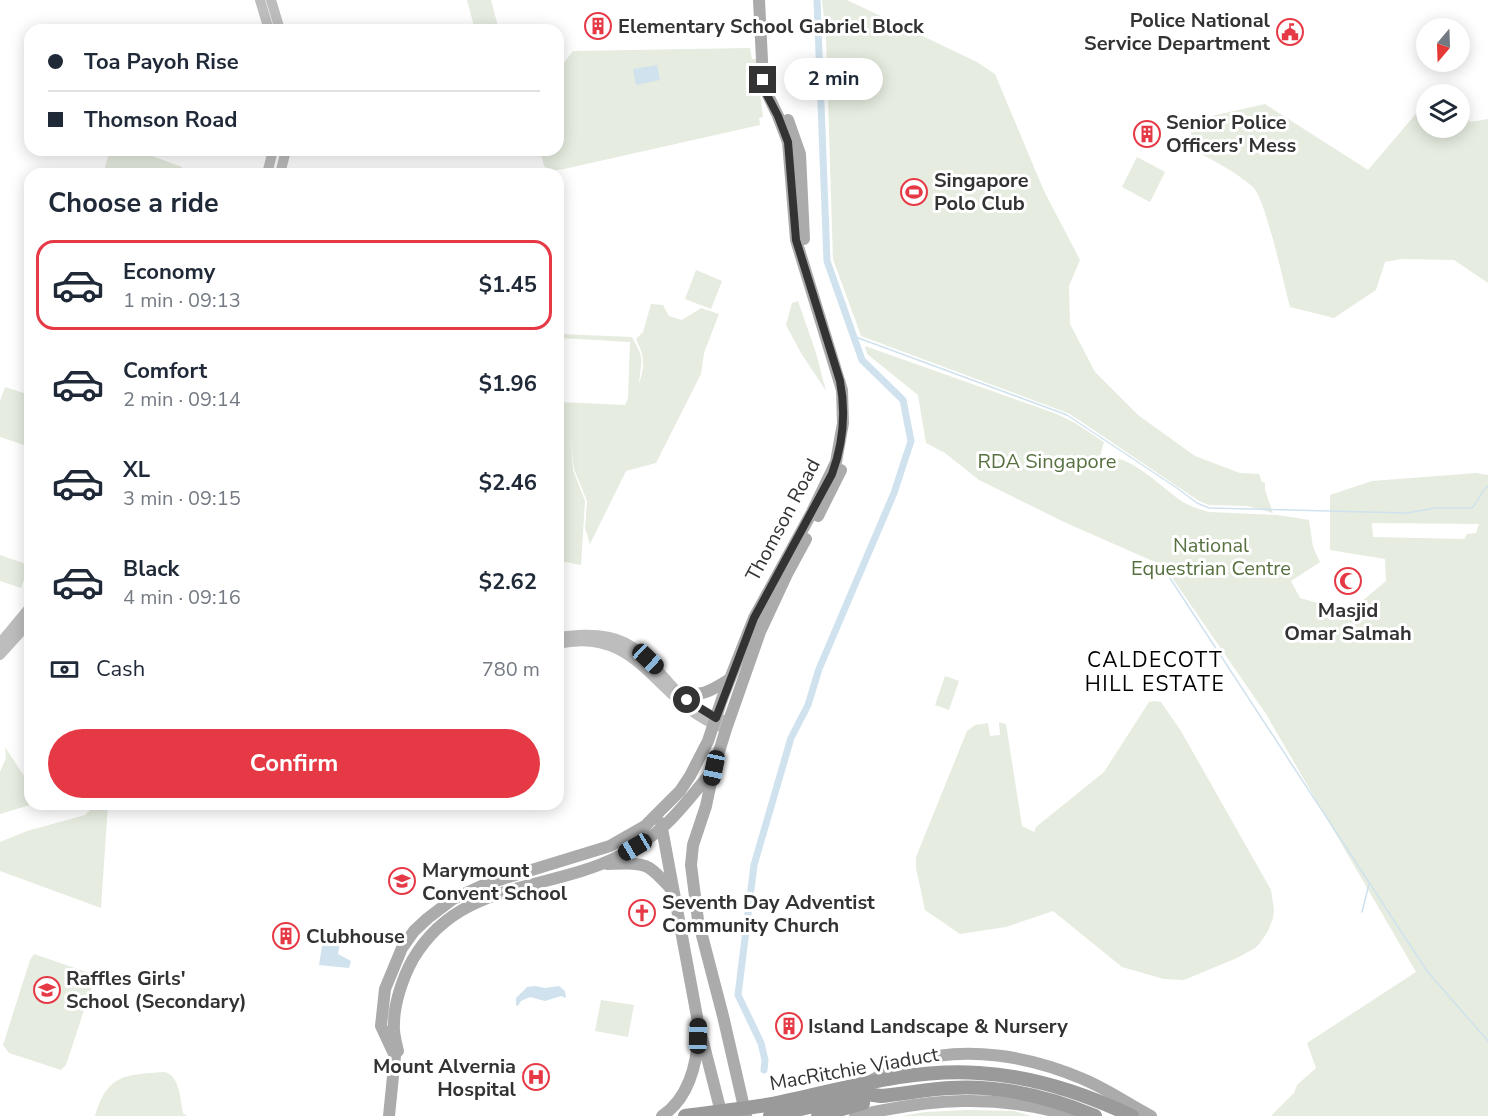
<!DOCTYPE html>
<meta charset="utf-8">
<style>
:root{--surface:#fff;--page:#f6f6f7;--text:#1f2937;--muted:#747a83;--line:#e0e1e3;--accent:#e63946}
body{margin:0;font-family:"Nunito Sans",sans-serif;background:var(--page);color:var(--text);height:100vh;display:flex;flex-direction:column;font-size:22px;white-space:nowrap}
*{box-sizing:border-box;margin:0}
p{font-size:20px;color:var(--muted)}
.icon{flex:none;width:33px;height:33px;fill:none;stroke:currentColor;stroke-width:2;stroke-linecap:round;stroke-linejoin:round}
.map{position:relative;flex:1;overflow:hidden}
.panel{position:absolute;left:24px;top:168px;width:540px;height:642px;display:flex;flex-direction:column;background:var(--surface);border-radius:18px;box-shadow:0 3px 15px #0003}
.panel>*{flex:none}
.guide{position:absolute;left:24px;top:24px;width:540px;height:132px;border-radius:18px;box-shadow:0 3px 15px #0003;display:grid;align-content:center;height:132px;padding:0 24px;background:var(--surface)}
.needle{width:39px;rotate:199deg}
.buttons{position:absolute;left:1416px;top:18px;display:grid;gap:12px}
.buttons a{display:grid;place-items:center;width:54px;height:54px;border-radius:50%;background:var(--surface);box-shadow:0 3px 15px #0003;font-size:30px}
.end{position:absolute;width:27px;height:27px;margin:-14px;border:8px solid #333;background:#fff;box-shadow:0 0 0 3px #fff}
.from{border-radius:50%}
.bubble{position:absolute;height:42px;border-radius:21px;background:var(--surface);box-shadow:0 3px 15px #0003;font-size:20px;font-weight:700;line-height:42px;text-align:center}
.car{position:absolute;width:18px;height:36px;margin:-18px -9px;border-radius:8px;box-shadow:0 0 4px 2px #0007;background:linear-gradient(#222 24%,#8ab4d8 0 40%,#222 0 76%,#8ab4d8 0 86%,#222 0)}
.guide b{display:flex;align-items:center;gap:21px;height:57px;font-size:22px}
.guide b+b{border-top:2px solid var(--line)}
.guide i{width:15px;height:15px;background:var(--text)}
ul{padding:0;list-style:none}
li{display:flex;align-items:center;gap:18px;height:90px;margin:0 12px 9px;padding:0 12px;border:3px solid transparent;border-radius:18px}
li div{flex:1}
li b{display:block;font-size:22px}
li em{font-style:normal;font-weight:700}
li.selected{border-color:var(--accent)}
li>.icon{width:54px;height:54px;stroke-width:1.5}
h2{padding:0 24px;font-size:27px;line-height:72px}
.pay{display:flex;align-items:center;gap:15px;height:66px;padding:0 24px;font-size:22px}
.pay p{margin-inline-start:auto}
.cta{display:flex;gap:12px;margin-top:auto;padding:12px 24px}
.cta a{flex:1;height:69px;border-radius:36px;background:var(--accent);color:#fff;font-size:24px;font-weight:700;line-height:69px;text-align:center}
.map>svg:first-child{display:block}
.green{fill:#e6ecdf;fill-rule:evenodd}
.water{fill:#cfe2ee}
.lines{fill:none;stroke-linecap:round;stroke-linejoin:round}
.stream{stroke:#cfe2ee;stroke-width:1.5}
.canal{stroke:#cfe2ee;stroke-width:7}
.secondary{stroke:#bdbdbd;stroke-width:10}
.primary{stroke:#ababab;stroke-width:12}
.highway{stroke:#9a9a9a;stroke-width:14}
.highway-bridge{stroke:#9a9a9a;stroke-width:14}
.route{stroke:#333;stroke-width:8}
.labels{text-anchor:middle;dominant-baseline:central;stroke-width:6;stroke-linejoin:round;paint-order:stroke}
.poi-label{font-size:20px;font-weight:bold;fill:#333;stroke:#fff;text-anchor:start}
.park-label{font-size:20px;fill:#56703f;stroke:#fff}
.street-label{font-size:20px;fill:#333;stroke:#fff}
.neighbourhood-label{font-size:21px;letter-spacing:1.5px;fill:#000;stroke:#fff}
</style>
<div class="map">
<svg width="1488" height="1116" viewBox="0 0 1488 1116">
<rect width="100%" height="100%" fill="#fff"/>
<path class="green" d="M 467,0 L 491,0 L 499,30 L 475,30 Z
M 822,0 L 847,0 L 977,62 L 995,74 L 1044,191 L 1080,260 L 1069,286 L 1070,324 L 1095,372 L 1138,415 L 1195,456 L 1240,473 L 1259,474 L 1262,482 L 1265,483 L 1265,490 L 1273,513 L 1248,506 L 1209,505 L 1199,501 L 1070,414 L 861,336 L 833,259 L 826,36 Z
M 750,48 L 752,59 L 756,59 L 763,117 L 759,118 L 760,125 L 564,169 L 550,171 L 544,166 L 540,150 L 558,150 L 558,70 L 573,51 Z
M 1426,102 L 1426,128 L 1460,128 L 1460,104 L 1470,122 L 1488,119 L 1488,283 L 1454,260 L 1401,259 L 1385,262 L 1376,290 L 1334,318 L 1290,307 C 1284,285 1266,200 1253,187 C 1236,172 1214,161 1194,150 L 1189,121 L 1265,104 L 1368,170 Z
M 110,150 L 136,150 L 182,167 L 180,174 L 103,174 Z
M 1137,157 L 1165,172 L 1150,202 L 1122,187 Z
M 696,270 L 722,281 L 711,309 L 685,299 Z
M 798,301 L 816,353 L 826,391 L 801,353 L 786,325 L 792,303 Z
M 651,304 L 663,305 L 669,316 L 682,320 L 701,308 L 719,314 L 704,353 L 701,374 L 656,463 L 626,471 L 590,544 L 585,528 L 587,501 L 574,469 L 571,436 L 573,470 L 585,501 L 581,565 L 560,561 L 562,555 L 558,554 L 558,402 L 625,405 L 628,398 L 630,342 L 560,338 L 560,334 L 632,337 C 646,363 641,358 639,384 C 645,364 645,358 636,339 L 643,332 Z
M 865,346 L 1057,414 L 1075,423 L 1104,442 L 1098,464 L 1108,458 C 1131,455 1163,489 1183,502 C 1191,507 1200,509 1209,512 L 1278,515 L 1309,520 L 1313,547 L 1320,562 L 1291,581 L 1300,598 L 1349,612 L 1386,581 L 1385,559 L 1330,550 L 1330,495 L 1372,481 L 1476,473 L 1488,475 L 1488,1116 L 1271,1116 L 1294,1093 L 1297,1085 L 1316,1068 L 1307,1043 L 1416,972 L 1266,714 L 1164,566 L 1064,522 L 979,480 L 945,453 L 926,443 L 918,395 L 867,354 ZM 1372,524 L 1372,523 L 1479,524 L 1476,533 L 1467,534 L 1464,539 L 1373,537 Z
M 5,387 L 30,395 L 30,447 L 0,437 L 0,401 Z
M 0,555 L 29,565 L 21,588 L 0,581 Z
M 945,676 L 959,681 L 949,710 L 935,705 Z
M 1155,701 L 1161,702 L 1181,731 L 1271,890 L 1274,910 L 1273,918 L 1268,931 L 1260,943 L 1255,948 L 1237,958 L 1184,980 L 1164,979 L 1122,967 L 1053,911 L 1006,927 L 960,934 L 925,910 L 916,868 L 916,857 L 967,731 L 975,725 L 988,723 L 990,736 L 1000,735 L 999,722 L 1006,724 L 1022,826 L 1034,832 L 1036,827 L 1104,772 L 1149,702 Z
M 5,747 L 30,785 L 30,804 L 33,804 L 0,814 L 0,772 L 6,758 Z
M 96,804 L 108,804 L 101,908 L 0,871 L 0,842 L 27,831 L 85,815 Z
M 34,954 L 92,974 L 94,980 L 66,1065 L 61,1070 L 9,1053 L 3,1045 L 30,960 Z
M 601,1000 L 634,1005 L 628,1037 L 595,1031 Z
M 164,1072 C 180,1075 180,1099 183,1113 L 187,1116 L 95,1116 C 108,1074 124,1075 164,1072 Z
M 969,1110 L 1014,1111 L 1031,1116 L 902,1116 L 925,1112 Z"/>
<path class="water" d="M 657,65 L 660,80 L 636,85 L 633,69 Z
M 323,940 L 340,942 L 338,954 L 351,961 L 349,968 L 319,965 Z
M 535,986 L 545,988 L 559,986 L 565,991 L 566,998 L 561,996 L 545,1001 L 530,997 L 521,1001 L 518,1006 L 516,1005 L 516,998 L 527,987 Z"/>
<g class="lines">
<path class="stream" d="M 853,336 L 1067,415 L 1177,488 L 1197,503 L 1209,508 L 1407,513 L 1435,508 L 1472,508 C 1478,502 1481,491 1488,486
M 1166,572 L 1427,971 L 1488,1041
M 1362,912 L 1369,884"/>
<path class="canal" d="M 764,1070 L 765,1060 L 761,1043 L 738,995 L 754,865 L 791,738 L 808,705 L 819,669 L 894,493 L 911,441 L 903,400 L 862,360 L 827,261 L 817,0"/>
<path class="secondary" d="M 260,0 L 269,30
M 271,0 L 280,30
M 267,174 L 273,150
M 280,174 L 286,150
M 558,637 C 575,635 591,633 609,637 C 644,644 661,678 686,700 C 697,708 710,715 723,720
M 0,643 L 30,607
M 558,644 C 640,625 656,704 721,727
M 0,655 L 30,622"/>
<path class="primary" d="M 788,120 L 800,154 L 804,239
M 818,516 L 841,470
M 678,691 C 702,698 710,691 730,679
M 661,823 L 698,1022 L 722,1116
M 607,864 C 646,863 646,861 672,890
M 398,1051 C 396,1042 393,1033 394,1024 C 394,1003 403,977 413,959 C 460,879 547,893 619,856 C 665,833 680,810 712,771
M 872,1080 C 884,1074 896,1065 909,1062 C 967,1045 1029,1056 1083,1079 C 1107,1089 1128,1104 1151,1116
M 389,1116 L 395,1056 L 381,1026 L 385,989 L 402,948 L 414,931 L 428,918 L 453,899 L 486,884 L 610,846 L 645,826 L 680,791 L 690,776 L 708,741 L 722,699 L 754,618 L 811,514 L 836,462 L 843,423 L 842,390 L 796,240 L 788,142 L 778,116 L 766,91 L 763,80 L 759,0
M 662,1116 C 688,1099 697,1065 698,1036
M 746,1116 L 723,1016 L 698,920 L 691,865 L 693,845 L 706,806 L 714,768 L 726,729 L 760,632 L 787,574 L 806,539
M 855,1116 C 930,1099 996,1093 1071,1116"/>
<path class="highway" d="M 979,1073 C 1032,1076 1084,1093 1132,1116
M 881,1096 C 904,1094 927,1089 950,1088 C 1000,1085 1050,1097 1095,1116"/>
<path class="highway-bridge" d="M 685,1116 C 714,1112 743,1109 772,1104 C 841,1090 908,1068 979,1073
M 770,1116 L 866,1094 L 881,1096
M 818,1116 L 863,1103"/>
</g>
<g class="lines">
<path class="route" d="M 687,700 L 716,718 L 754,618 L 832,474 C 843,444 846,412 840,381 L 796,240 L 788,142 L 778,116 L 765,91 L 763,80"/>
</g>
<defs>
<symbol id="building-ring" viewBox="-11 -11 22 22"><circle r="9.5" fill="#fff" stroke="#e63946" stroke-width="1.5"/><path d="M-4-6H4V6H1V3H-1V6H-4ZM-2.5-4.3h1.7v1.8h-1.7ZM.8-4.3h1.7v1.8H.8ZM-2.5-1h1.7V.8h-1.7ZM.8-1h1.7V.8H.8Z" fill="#e63946"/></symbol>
<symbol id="civic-ring" viewBox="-11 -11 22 22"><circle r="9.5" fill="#fff" stroke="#e63946" stroke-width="1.5"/><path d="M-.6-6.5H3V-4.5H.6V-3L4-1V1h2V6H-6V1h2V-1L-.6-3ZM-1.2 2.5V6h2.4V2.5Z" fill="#e63946"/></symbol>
<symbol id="stadium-ring" viewBox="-11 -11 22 22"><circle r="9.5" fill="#fff" stroke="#e63946" stroke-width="1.5"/><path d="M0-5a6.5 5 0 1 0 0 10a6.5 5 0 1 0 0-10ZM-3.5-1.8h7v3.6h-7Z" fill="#e63946"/></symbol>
<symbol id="mosque-ring" viewBox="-11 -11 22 22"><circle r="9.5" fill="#fff" stroke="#e63946" stroke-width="1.5"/><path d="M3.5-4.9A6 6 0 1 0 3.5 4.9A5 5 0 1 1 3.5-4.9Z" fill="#e63946"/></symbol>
<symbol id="school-ring" viewBox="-11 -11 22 22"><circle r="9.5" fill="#fff" stroke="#e63946" stroke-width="1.5"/><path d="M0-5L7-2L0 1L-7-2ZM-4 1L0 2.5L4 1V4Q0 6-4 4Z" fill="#e63946"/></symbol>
<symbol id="church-ring" viewBox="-11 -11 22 22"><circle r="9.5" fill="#fff" stroke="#e63946" stroke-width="1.5"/><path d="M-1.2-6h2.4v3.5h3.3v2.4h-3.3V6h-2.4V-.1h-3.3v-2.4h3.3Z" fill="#e63946"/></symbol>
<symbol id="hospital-ring" viewBox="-11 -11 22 22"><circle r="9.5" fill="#fff" stroke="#e63946" stroke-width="1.5"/><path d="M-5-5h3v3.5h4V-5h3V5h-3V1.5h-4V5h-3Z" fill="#e63946"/></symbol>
</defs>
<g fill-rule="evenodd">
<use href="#building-ring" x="583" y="11" width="30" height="30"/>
<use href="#civic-ring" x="1275" y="17" width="30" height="30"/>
<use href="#building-ring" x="1132" y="119" width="30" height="30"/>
<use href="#stadium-ring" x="899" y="177" width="30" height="30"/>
<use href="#mosque-ring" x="1333" y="566" width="30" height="30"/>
<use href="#school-ring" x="387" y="866" width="30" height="30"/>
<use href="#church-ring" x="627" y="898" width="30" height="30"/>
<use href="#building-ring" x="271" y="921" width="30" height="30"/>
<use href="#school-ring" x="32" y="975" width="30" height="30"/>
<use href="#building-ring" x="774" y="1011" width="30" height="30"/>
<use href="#hospital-ring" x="521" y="1062" width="30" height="30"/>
</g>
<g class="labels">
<g class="poi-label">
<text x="1270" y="20" text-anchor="end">Police National<tspan x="1270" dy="23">Service Department</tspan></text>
<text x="618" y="26">Elementary School Gabriel Block</text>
<text x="1166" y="122">Senior Police<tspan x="1166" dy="23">Officers' Mess</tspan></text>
<text x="934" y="180">Singapore<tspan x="934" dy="23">Polo Club</tspan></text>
<text x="1348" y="610" text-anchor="middle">Masjid<tspan x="1348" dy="23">Omar Salmah</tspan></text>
<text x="422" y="870">Marymount<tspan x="422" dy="23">Convent School</tspan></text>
<text x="662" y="902">Seventh Day Adventist<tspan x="662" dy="23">Community Church</tspan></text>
<text x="306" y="936">Clubhouse</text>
<text x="66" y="978">Raffles Girls'<tspan x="66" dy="23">School (Secondary)</tspan></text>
<text x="808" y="1026">Island Landscape &amp; Nursery</text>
<text x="516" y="1066" text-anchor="end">Mount Alvernia<tspan x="516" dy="23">Hospital</tspan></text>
</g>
<g class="park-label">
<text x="1047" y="461">RDA Singapore</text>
<text x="1211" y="545">National<tspan x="1211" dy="23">Equestrian Centre</tspan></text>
</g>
<g class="street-label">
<text transform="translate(783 520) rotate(-62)">Thomson Road</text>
<text transform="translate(854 1069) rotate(-10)">MacRitchie Viaduct</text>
</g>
<g class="neighbourhood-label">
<text x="1155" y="660">CALDECOTT<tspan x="1155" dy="24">HILL ESTATE</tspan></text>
</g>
</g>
</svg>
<div class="buttons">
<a><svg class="needle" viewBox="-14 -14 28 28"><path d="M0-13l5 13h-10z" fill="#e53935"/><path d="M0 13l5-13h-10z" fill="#747a83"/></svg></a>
<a><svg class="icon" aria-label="layers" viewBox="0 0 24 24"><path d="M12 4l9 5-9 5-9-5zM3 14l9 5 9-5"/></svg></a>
</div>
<i class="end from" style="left:687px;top:700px"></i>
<i class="end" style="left:763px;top:80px"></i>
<div class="bubble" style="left:784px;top:58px;width:99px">2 min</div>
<i class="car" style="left:648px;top:659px;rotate:133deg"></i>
<i class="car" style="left:714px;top:768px;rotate:192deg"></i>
<i class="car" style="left:635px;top:847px;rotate:240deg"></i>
<i class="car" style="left:698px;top:1036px;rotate:1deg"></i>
<div class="guide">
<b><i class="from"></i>Toa Payoh Rise</b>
<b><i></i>Thomson Road</b>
</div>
<section class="panel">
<h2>Choose a ride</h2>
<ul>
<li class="selected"><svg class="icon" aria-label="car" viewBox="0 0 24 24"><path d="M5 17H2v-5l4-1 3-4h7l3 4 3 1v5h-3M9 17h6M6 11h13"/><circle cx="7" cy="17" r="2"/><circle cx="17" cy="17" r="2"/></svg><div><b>Economy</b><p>1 min · 09:13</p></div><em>$1.45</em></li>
<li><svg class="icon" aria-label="car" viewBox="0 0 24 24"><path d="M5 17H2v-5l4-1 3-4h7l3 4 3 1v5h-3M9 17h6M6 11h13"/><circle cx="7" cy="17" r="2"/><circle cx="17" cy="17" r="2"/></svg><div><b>Comfort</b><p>2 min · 09:14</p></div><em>$1.96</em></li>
<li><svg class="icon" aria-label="car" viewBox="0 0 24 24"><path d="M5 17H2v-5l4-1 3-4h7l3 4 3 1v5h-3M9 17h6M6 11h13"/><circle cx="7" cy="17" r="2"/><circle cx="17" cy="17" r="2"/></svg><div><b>XL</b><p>3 min · 09:15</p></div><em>$2.46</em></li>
<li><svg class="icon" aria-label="car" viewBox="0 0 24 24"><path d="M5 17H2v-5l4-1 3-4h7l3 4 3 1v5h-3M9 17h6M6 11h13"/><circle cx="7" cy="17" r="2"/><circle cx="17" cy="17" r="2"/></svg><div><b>Black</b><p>4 min · 09:16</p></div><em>$2.62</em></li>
</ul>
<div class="pay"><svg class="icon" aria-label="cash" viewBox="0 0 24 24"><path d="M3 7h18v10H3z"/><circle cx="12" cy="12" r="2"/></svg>Cash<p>780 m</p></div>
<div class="cta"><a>Confirm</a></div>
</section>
</div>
